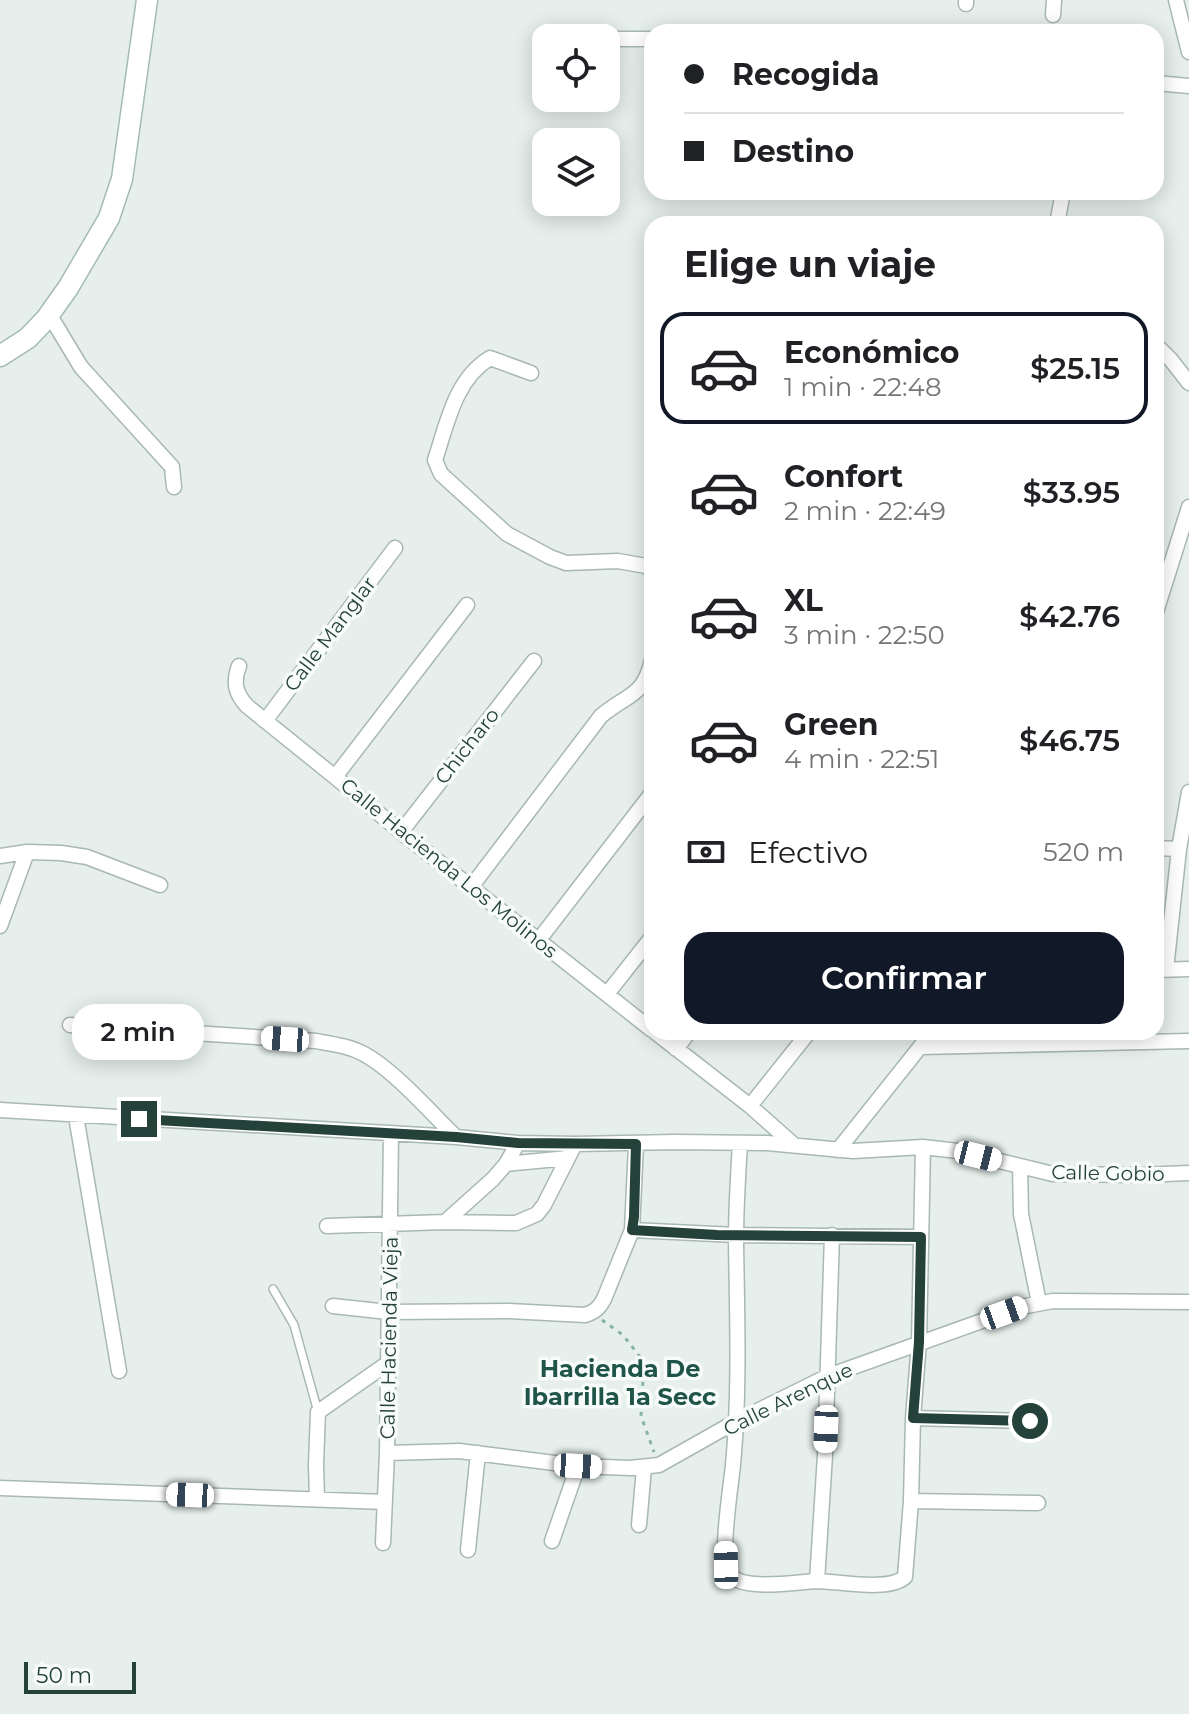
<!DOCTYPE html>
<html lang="es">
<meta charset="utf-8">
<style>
:root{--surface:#fff;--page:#f2f2f2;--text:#202124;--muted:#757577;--line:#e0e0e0;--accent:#111827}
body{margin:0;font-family:Montserrat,sans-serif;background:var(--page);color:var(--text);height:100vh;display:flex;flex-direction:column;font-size:30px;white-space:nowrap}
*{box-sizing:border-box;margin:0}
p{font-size:26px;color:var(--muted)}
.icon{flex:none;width:44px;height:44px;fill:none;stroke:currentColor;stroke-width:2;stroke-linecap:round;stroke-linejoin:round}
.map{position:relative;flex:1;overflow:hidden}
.details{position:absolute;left:644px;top:216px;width:520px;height:824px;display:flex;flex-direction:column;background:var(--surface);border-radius:24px;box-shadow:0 4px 20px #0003}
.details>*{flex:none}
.guide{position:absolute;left:644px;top:24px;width:520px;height:176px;border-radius:24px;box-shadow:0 4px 20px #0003;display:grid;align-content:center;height:176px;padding:0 40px;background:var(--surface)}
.controls{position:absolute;left:532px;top:24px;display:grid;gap:16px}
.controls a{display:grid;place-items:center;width:88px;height:88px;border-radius:16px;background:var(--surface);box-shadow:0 4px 20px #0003;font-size:40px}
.scale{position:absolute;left:24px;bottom:20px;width:112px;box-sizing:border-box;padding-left:8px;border:4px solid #24423a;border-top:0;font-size:22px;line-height:28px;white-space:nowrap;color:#24423a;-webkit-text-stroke:6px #f7fbf9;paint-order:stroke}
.end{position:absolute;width:36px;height:36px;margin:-18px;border:10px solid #24423a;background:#fff;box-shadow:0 0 0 4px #fff}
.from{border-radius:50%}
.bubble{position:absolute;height:56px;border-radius:24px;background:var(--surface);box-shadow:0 4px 20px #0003;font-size:26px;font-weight:600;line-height:56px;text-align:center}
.car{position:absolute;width:24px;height:48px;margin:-24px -12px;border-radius:10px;box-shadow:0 0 6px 2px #0007;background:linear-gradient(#fff 24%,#345 0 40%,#fff 0 76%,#345 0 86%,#fff 0)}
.guide b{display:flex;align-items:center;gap:28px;height:76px;font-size:30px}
.guide b+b{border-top:2px solid var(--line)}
.guide i{width:20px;height:20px;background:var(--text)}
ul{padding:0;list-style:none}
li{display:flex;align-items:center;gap:24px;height:112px;margin:0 16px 12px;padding:0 24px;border:4px solid transparent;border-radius:24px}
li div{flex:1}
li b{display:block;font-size:30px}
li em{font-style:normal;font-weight:600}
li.on{border-color:var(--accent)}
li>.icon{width:72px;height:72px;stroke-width:1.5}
h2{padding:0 40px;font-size:36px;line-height:96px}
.pay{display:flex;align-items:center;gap:20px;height:88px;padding:0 40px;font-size:30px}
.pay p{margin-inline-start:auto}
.primary-button{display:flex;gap:16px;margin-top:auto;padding:16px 40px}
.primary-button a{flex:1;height:92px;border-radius:24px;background:var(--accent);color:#fff;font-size:32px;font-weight:600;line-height:92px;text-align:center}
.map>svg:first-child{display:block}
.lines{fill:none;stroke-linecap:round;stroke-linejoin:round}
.lane-casing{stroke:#a8b8b2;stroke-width:10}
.street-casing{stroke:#a8b8b2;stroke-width:17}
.secondary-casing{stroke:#a4bbb3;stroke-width:23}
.path{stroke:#86b3a5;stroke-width:3;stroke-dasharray:4 6;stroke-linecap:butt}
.lane{stroke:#fff;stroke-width:7}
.street{stroke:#fff;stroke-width:14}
.secondary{stroke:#fff;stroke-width:20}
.route{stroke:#24423a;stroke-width:10}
.labels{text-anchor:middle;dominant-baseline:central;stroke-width:7;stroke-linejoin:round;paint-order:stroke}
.street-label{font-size:20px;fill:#24423a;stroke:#f7fbf9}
.quarter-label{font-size:24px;font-weight:bold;fill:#1f5548;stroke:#f7fbf9}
</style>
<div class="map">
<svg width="1189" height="1714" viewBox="0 0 1189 1714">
<rect width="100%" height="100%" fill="#e6efeb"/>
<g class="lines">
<defs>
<path id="lane" d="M 273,1289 L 294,1325 L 318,1412"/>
<path id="street" d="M 1176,0 L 1189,52
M 966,4 L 966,0
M 1053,15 L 1054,0
M 606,39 L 652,39
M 1156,83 L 1189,86
M 1057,224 L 1063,192
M 49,314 L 81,367 L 172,467 L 174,487
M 1156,345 L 1171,360 L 1189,383
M 531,373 L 490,358 C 455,379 447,424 435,460 L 441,474 L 507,534 L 550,557 L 566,563 L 618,561 L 646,566 L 652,571
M 1156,612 L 1189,507
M 239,666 C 233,682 235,693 247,706 L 335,777 L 401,832 L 652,1030
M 265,721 L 395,548
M 335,777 L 467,605
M 401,832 L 534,661
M 1156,848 L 1179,849
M 0,856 L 27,852 L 61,853 L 87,857 L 160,885
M 471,887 L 601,716 C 628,693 643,698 652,660
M 0,926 L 27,852
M 538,941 L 652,793
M 1166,969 L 1179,849 L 1189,792
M 1156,970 L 1189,969
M 607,994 L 652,937
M 70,1025 L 316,1041 C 333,1044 349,1046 364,1054 C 395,1071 430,1112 456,1137
M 655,1032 L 750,1106 L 793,1144
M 921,1047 L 1189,1041
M 676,1049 L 689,1032
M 750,1106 L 809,1032
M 0,1110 L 456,1137 L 518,1143 L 575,1144 L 675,1142 L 767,1143 L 853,1151 L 923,1147 L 958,1151 L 1053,1174 L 1140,1175 L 1189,1173
M 76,1116 L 119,1371
M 740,1143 C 738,1175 736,1208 736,1240 C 737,1315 740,1390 733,1465 C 731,1486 719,1557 729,1573 C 740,1592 796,1582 816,1581 C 838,1581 889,1592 905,1577 L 911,1501 L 913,1418 L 919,1342 L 923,1147
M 838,1150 L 932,1032
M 506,1164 L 568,1158
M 1020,1166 L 1021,1214 L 1039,1303
M 445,1222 L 493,1179 L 506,1164 L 518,1143
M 327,1226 L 445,1222 L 516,1223 L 537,1214 L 544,1205 L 575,1144
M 632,1230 L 736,1235 L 921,1237
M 333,1306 L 388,1312 L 509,1311 L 585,1315 C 595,1312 599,1308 604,1299 L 632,1230 L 636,1144
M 913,1418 L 1030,1421
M 387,1453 L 459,1451 L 578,1466 L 630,1468 L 659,1465 L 737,1421 L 828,1376 L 1021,1307 L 1053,1301 L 1189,1302
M 0,1488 L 385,1502
M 317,1499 L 316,1465 L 318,1412 L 388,1363
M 911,1501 L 1038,1503
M 639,1525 L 644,1468
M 552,1541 L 578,1466
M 383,1543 L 387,1453 L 391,1133
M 468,1550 L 478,1453
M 817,1581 L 825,1455 L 832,1235"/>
<path id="secondary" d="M 0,356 L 28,338 L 46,319 L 68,288 L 109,218 L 122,179 L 147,0"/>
</defs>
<use href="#lane" class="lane-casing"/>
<use href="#street" class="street-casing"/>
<use href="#secondary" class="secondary-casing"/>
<path class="path" d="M 602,1320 L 623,1335 L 644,1362 L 641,1416 L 654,1452"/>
<use href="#lane" class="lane"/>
<use href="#street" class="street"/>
<use href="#secondary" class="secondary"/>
</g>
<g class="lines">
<path class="route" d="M 139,1119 L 456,1137 L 518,1143 L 636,1144 L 634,1217 L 632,1230 L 717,1235 L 921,1237 L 919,1342 L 913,1418 L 1030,1421"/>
</g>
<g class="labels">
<g class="street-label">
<text transform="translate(330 634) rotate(-53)">Calle Manglar</text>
<text transform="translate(467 746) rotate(-52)">Chicharo</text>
<text transform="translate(449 868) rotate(39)">Calle Hacienda Los Molinos</text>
<text transform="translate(1108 1173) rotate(1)">Calle Gobio</text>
<text transform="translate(389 1338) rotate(-89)">Calle Hacienda Vieja</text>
<text transform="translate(788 1399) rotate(-26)">Calle Arenque</text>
</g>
<g class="quarter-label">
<text x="620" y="1368">Hacienda De<tspan x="620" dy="28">Ibarrilla 1a Secc</tspan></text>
</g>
</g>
</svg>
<div class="controls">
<a><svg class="icon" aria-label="locate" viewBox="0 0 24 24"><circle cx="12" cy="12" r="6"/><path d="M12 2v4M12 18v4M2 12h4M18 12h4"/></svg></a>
<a><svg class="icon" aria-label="layers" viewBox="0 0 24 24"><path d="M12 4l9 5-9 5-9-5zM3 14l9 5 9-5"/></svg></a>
</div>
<div class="scale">50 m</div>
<i class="end from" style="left:1030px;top:1421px"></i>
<i class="end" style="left:139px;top:1119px"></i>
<div class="bubble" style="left:72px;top:1004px;width:132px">2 min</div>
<i class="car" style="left:285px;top:1039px;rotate:274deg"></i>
<i class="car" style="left:978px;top:1156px;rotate:104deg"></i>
<i class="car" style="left:1004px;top:1313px;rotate:70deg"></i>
<i class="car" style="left:826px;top:1429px;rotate:182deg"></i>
<i class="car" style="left:578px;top:1466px;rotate:93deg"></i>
<i class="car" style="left:190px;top:1495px;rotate:272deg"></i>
<i class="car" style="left:726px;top:1565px;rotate:359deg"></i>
<div class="guide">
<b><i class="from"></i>Recogida</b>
<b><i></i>Destino</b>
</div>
<section class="details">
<h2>Elige un viaje</h2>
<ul>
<li class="on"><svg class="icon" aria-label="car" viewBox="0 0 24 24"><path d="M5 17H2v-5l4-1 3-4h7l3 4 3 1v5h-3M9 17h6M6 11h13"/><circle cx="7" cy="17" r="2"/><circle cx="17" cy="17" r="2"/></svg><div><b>Económico</b><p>1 min · 22:48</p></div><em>$25.15</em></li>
<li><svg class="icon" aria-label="car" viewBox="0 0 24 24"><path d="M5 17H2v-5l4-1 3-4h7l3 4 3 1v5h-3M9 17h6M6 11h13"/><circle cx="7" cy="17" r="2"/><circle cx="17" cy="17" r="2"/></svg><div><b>Confort</b><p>2 min · 22:49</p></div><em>$33.95</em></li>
<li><svg class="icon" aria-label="car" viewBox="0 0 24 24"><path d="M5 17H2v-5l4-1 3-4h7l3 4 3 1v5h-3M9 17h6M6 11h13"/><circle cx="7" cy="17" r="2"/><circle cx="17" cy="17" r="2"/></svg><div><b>XL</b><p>3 min · 22:50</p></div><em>$42.76</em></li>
<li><svg class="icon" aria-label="car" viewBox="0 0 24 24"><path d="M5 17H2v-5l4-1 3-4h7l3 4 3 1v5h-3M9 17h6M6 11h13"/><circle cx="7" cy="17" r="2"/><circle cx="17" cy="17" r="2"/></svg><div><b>Green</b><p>4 min · 22:51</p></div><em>$46.75</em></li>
</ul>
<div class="pay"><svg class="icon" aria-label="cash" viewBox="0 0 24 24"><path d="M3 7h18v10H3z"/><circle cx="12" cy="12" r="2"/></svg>Efectivo<p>520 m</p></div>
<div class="primary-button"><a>Confirmar</a></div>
</section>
</div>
